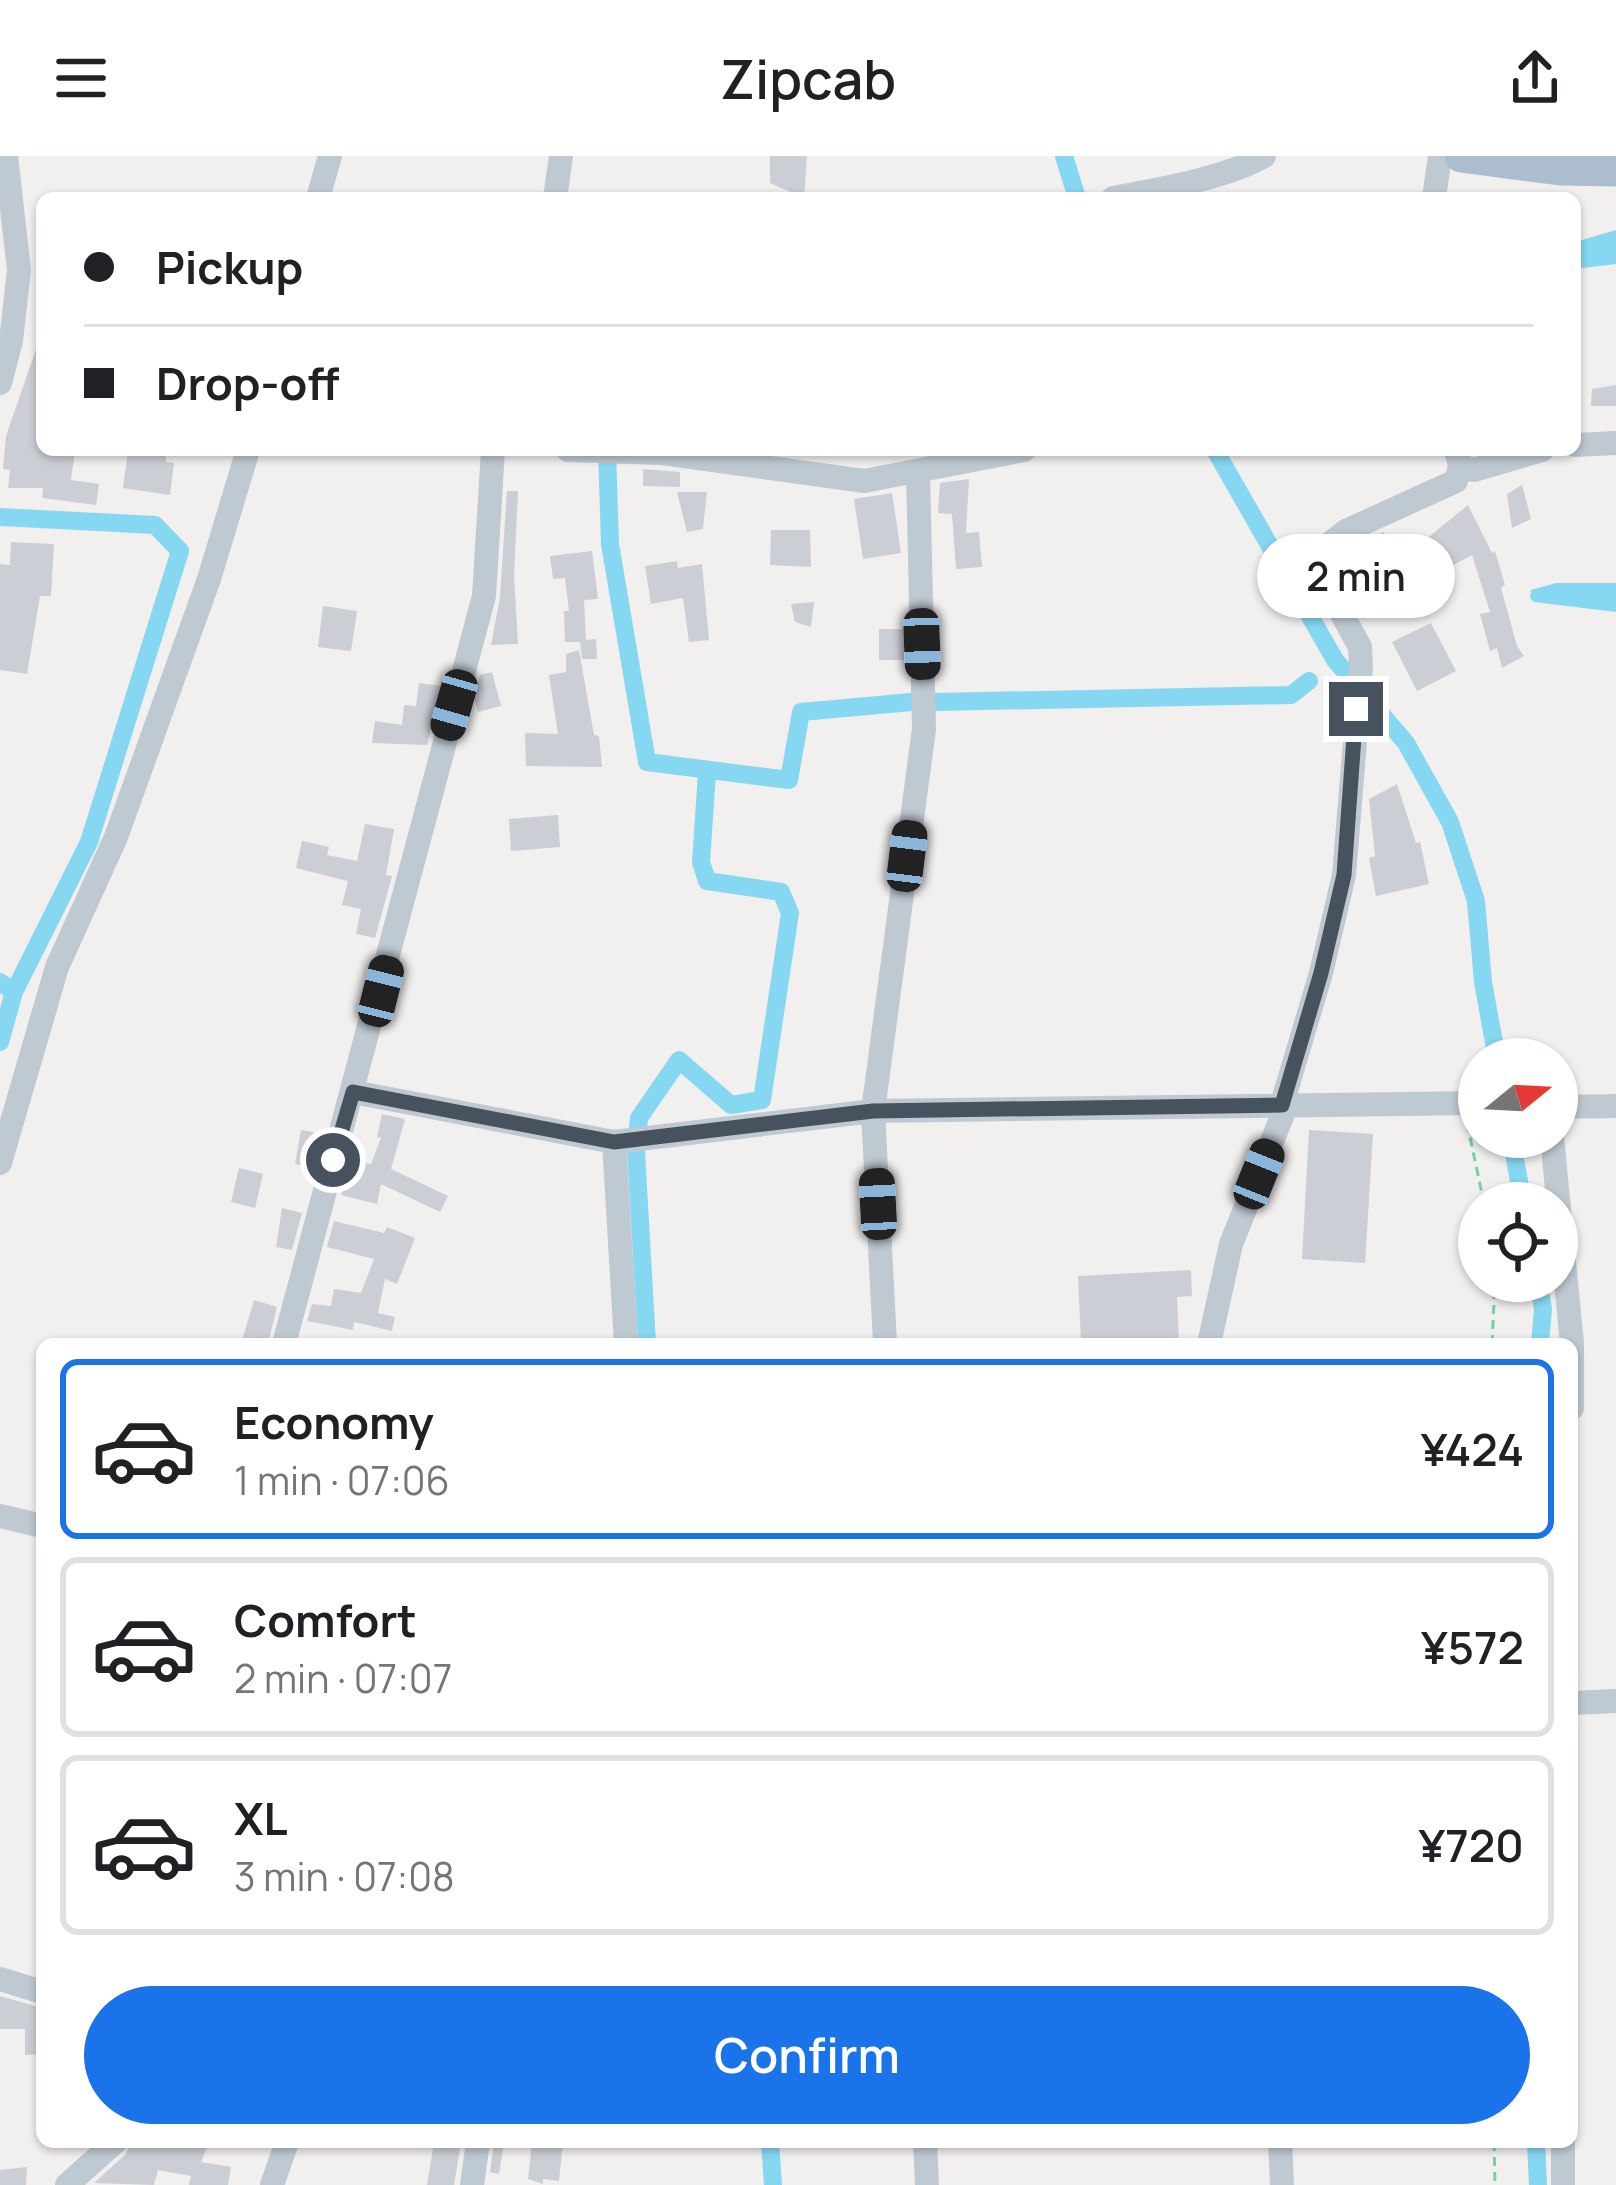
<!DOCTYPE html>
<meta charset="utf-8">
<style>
:root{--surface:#fff;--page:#f6f6f6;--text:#202124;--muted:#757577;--line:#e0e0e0;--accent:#1a73e8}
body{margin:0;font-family:Manrope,sans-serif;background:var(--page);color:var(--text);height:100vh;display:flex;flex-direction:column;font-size:45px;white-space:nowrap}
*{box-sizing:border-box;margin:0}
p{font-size:39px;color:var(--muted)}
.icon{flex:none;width:66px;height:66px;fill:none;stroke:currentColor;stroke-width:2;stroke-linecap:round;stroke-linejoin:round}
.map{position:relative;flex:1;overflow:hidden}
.details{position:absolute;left:36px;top:1182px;width:1542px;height:810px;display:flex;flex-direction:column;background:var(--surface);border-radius:18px;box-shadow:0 3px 9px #0004}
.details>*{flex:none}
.hud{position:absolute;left:36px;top:36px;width:1545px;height:264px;border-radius:18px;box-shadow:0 3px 9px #0004;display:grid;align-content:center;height:264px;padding:0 48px;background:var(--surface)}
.needle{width:78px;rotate:72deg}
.tools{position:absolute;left:1458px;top:882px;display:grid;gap:24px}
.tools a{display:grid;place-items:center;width:120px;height:120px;border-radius:50%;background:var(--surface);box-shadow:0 3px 9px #0004;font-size:60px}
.end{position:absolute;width:54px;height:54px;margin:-27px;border:15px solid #46525e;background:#fff;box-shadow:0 0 0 6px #fff}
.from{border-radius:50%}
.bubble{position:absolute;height:84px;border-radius:42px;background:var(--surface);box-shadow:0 3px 9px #0004;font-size:39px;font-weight:600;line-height:84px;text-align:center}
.car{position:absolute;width:36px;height:72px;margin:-36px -18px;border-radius:15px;box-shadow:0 0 9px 3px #0007;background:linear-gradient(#222 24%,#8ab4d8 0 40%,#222 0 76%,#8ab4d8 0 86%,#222 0)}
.hud b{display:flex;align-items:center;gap:42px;height:114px;font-size:45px}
.hud b+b{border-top:3px solid var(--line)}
.hud i{width:30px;height:30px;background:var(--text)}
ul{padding:21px 0 0;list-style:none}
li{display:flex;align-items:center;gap:36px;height:180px;margin:0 24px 18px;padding:0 24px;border:6px solid var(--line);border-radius:18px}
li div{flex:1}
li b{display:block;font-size:45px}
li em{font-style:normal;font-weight:600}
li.selected{border-color:var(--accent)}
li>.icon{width:108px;height:108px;stroke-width:1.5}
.cta{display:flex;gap:24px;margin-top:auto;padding:24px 48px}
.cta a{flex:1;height:138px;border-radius:72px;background:var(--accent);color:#fff;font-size:48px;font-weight:600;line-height:138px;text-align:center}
header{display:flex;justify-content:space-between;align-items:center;height:156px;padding:0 48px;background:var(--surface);font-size:54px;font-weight:600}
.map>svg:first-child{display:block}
.water{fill:#86d7f1}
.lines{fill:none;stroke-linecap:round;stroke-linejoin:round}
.canal{stroke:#86d7f1;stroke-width:18}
.building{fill:#cbced4}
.path{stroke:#71d2a6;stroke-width:3;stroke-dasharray:9 6;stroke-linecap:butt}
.minor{stroke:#bfc9d2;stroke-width:24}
.major{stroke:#adbdd0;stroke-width:33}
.route{stroke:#46525e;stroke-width:15}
</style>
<header><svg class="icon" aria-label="menu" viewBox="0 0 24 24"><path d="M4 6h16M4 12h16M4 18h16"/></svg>Zipcab<svg class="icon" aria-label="share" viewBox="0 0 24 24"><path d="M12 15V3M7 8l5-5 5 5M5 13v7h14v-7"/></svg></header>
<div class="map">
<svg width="1616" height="2029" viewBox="0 0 1616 2029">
<rect width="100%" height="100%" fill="#f2efef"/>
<path class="water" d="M 1616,74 L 1616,108 L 1575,113 L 1575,86 Z
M 1556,427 L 1616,427 L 1616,456 L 1534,446 L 1530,442 L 1531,434 Z"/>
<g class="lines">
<path class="canal" d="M 1064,0 L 1077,42
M 607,294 L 610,388 L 647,606 L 789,624 L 801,556 L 911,546
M 1215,294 L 1335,504 L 1406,587 L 1450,666 L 1476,745 L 1483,826 L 1497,903
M 0,361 L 155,369 L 180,395 L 89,686 L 14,836
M 934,546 L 1291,539 L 1309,525
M 0,826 L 14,836 L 0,886
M 638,973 L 639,962 L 679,904 L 731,949 L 762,944 L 790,757 L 781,736 L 707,725 L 701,706 L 707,617
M 1511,981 L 1523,1047
M 636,996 L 647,1188
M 1538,1125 L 1543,1153 L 1540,1188
M 770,1986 L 773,2029
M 1536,1986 L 1538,2029"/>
</g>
<path class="building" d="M 770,0 L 807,0 L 804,42 L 770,27 Z
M 40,182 L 42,294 L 75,294 L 71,324 L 99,328 L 96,349 L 42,342 L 43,332 L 8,332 L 10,314 L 3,313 L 6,280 Z
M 1616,229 L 1616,250 L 1591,250 L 1592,233 Z
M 128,294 L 166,294 L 166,306 L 174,307 L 170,339 L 123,332 Z
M 643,313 L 680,316 L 680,331 L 643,330 Z
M 969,323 L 966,377 L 979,376 L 982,411 L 956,413 L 952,358 L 938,357 L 940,327 Z
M 1522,329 L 1531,363 L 1512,372 L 1507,338 Z
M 507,335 L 518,335 L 514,419 L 518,488 L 491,489 L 500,441 Z
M 677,336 L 707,336 L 703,373 L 687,376 Z
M 892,337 L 901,397 L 863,403 L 854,343 Z
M 1468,349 L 1492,397 L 1495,395 L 1505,429 L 1501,432 L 1517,490 L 1524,500 L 1502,512 L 1497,492 L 1490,495 L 1480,458 L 1490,456 L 1472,399 L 1409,433 L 1411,440 L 1385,455 L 1383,450 L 1358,454 L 1340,408 L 1343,398 L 1368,388 L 1366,384 L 1384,376 L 1393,410 Z
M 771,374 L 810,374 L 811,411 L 770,409 Z
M 11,386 L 54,388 L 51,440 L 40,440 L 27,518 L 0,514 L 0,408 L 10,409 Z
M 592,395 L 598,443 L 584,444 L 586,484 L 596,483 L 597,503 L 582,503 L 580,486 L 565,486 L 564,455 L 569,455 L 565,422 L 553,423 L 550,400 Z
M 677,405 L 678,412 L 702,408 L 709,484 L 689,486 L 683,442 L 651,448 L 645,410 Z
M 814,446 L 811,471 L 795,466 L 791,448 Z
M 323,450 L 357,455 L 351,495 L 318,491 Z
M 1431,467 L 1456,515 L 1417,535 L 1392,486 Z
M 879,473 L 904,473 L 904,504 L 879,504 Z
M 579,494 L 594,579 L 599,580 L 602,611 L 526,610 L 525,577 L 558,578 L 549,519 L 566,516 L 566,498 Z
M 492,516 L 501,550 L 478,556 L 474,541 L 480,519 Z
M 419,527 L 442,530 L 427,589 L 372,587 L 375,565 L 402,569 L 404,549 L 416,550 Z
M 1397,628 L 1416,687 L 1420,686 L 1429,728 L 1376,740 L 1369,702 L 1375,700 L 1369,643 Z
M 558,659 L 560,691 L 511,695 L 509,663 Z
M 365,668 L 394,673 L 386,719 L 392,720 L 375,782 L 356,778 L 361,753 L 342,749 L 348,725 L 296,712 L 302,685 L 329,691 L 327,699 L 357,705 Z
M 382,958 L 405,963 L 391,1013 L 448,1040 L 440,1056 L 381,1028 L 377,1048 L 341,1039 L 350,1004 L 371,1008 L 381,982 L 377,981 Z
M 301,974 L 323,978 L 314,1012 L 295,1008 Z
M 1309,974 L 1373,978 L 1365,1107 L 1302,1103 Z
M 239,1012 L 263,1018 L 255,1052 L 231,1046 Z
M 282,1052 L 302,1057 L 292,1094 L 276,1091 Z
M 334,1065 L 384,1077 L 387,1071 L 415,1082 L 397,1128 L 385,1123 L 378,1157 L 395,1161 L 392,1175 L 354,1166 L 353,1174 L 307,1165 L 312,1148 L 331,1150 L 334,1133 L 361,1137 L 374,1103 L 327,1091 Z
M 1191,1114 L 1192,1140 L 1177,1141 L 1179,1188 L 1081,1188 L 1078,1120 Z
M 254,1144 L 277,1151 L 268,1188 L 241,1188 Z
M 0,1840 L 42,1852 L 42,1898 L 25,1899 L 25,1873 L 0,1873 Z
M 131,1986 L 209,1986 L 201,2006 L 231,2011 L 228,2029 L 189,2029 L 191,2020 L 158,2014 L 154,2029 L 94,2027 L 126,1998 Z
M 434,1986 L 461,1986 L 454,2029 L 427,2029 Z
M 494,1986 L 504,1986 L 499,2018 L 490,2016 Z
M 532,1986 L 563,1986 L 559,2025 L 543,2023 L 543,2028 L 528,2023 Z
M 27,2011 L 26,2029 L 0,2029 L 0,2014 Z"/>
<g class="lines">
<path class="path" d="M 1467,967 L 1484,1047
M 1492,1188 L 1495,1125
M 1494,1986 L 1495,2029"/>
<path class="minor" d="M 318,42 L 330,0
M 555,42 L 561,0
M 1113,42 C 1156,34 1227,22 1264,0
M 1434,42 L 1440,0
M 0,227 L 11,185 L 19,114 L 6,0
M 1575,289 L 1616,287
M 568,294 L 662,297 L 864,325 L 1024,294
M 1460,310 L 1474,314 L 1542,294
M 353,936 L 614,986 L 873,955 L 1479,947
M 1282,948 L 1321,817 L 1344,719 L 1361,512 L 1360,491 L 1320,418 L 1328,389 L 1346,375 L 1456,325 L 1460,310 L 1456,294
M 1557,951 L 1616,950
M 1552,981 L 1572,1188
M 614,986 L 626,1188
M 0,1007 L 57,811 L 116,681 L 209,423 L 248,294
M 284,1188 L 484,440 L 493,294
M 885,1188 L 873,955 L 924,573 L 918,316
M 1209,1188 L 1231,1088 L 1287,948
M 1572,1189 L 1572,1252
M 0,1360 L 42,1370
M 1572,1547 L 1616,1545
M 0,1823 L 42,1836
M 925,1986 L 927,2029
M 1280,1986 L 1282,2029
M 1563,1986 L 1563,2029
M 67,2029 L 115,1986
M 272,2029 L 287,1986
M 472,2029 L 478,1986"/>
<path class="major" d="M 1461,0 L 1560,13 L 1616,14"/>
</g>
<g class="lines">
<path class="route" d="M 333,1004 L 353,936 L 614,986 L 873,955 L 1282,949 L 1321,817 L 1344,719 L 1356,553"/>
</g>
</svg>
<div class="tools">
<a><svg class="needle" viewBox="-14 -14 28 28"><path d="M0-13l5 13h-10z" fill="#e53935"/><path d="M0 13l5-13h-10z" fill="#757577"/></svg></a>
<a><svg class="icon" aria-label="locate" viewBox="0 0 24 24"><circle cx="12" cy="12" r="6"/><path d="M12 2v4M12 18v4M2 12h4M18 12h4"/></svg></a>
</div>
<i class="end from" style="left:333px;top:1004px"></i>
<i class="end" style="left:1356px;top:553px"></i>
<div class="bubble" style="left:1257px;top:378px;width:198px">2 min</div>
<i class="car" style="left:922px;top:488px;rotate:178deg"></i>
<i class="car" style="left:454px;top:549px;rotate:196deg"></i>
<i class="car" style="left:907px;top:700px;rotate:7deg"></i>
<i class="car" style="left:381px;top:835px;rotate:14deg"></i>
<i class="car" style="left:1259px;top:1018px;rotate:22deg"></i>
<i class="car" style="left:878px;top:1048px;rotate:357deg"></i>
<div class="hud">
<b><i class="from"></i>Pickup</b>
<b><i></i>Drop-off</b>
</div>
<section class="details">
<ul>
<li class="selected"><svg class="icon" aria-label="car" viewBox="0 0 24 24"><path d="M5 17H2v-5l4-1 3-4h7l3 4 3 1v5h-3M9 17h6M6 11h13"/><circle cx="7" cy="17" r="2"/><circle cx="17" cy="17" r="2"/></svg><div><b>Economy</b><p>1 min · 07:06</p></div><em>¥424</em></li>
<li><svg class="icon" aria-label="car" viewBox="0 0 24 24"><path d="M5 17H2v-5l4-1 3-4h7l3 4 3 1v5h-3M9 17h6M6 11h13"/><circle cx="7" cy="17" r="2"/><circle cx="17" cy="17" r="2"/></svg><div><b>Comfort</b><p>2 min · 07:07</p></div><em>¥572</em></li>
<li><svg class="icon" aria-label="car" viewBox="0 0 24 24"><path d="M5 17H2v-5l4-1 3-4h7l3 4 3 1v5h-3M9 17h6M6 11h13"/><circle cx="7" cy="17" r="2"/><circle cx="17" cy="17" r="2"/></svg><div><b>XL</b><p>3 min · 07:08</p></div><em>¥720</em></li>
</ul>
<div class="cta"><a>Confirm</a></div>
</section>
</div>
